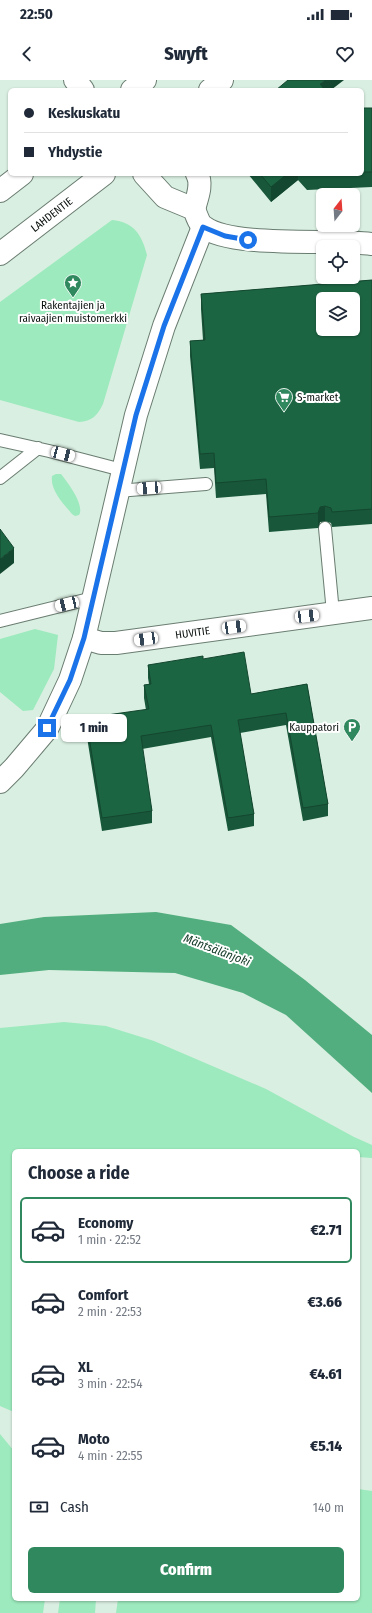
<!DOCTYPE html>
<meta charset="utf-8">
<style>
:root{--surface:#fff;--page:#f6f6f7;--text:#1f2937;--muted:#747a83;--line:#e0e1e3;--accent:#30895e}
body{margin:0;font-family:"Fira Sans Condensed",sans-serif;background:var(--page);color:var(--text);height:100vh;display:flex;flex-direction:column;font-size:15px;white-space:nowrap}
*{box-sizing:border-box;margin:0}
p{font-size:13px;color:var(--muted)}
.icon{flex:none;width:22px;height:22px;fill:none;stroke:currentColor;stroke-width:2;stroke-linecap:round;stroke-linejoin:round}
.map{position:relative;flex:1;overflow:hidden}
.drawer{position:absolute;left:12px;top:1069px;width:348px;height:452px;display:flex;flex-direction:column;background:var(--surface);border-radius:6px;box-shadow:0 1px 3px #0004}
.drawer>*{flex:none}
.guide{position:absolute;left:8px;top:8px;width:356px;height:88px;border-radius:6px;box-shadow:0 1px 3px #0004;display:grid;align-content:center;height:88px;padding:0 16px;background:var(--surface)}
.needle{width:26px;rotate:17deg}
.tools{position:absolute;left:316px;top:108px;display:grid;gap:8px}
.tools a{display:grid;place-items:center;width:44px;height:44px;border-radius:6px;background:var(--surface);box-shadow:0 1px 3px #0004;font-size:20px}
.end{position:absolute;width:18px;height:18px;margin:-9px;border:5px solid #1a73e8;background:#fff;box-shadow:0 0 0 2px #fff}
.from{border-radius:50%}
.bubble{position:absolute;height:28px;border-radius:6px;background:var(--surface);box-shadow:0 1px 3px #0004;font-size:13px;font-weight:800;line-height:28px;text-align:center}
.car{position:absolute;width:12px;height:24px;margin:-12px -6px;border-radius:5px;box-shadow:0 0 3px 1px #0007;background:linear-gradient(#fff 24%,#345 0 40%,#fff 0 76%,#345 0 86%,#fff 0)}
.guide b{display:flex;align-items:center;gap:14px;height:38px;font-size:15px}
.guide b+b{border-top:1px solid var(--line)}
.guide i{width:10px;height:10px;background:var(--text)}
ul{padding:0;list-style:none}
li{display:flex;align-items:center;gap:12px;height:66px;margin:0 8px 6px;padding:0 8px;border:2px solid transparent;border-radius:6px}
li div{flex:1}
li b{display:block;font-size:15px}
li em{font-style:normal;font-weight:800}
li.selected{border-color:var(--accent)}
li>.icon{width:36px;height:36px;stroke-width:1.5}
h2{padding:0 16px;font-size:18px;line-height:48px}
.pay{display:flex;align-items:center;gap:10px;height:44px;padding:0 16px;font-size:15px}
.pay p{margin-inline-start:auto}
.action{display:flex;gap:8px;margin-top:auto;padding:8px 16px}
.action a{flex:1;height:46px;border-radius:6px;background:var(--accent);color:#fff;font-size:16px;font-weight:800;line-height:46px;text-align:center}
.status{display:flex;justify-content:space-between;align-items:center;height:28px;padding:0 20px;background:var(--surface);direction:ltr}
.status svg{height:11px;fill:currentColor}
header{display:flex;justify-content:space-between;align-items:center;height:52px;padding:0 16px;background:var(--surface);font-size:18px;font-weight:800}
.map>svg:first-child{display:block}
.green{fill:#9ceabd}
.water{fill:#52ae7e}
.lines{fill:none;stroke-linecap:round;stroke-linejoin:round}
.service-casing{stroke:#6a7d71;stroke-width:14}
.minor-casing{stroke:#6a7d71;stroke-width:24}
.tertiary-casing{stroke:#6a7d71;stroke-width:24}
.secondary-casing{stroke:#6a7d71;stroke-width:24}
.service{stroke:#fff;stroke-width:12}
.minor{stroke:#fff;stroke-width:22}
.tertiary{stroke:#fff;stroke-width:22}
.secondary{stroke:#fff;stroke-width:22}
.wall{fill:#18573a}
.shaded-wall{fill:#14472f}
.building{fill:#1c6543;stroke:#14472f;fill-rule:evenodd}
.route{stroke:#1a73e8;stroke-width:5}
.labels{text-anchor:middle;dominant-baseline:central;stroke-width:4;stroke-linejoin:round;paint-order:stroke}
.street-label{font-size:11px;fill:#09100c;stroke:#fff}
.poi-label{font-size:11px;fill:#09100c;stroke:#fff}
.water-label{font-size:12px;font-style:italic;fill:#113925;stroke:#fff}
</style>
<div class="status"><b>22:50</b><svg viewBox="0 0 49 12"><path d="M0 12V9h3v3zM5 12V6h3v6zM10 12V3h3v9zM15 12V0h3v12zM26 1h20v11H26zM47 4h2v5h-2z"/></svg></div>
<header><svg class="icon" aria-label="back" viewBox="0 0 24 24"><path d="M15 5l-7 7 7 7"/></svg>Swyft<svg class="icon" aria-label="heart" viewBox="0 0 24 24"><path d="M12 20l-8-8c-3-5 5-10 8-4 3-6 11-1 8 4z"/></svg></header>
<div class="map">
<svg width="372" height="1533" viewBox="0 0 372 1533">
<rect width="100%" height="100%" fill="#d9efe1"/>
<path class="green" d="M 112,140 C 134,142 142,155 147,175 L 103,324 C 97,336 92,341 79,342 L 0,320 L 0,222 Z
M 56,394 L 61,394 C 68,403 85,425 79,435 L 75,436 L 72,434 C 63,423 50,410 52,396 Z
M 35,549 L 58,555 L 54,589 L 33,630 L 23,631 L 0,612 L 0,559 Z
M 64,942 L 106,946 L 154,961 L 266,1009 L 354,1057 L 372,1065 L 372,1078 L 358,1077 L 358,1071 L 14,1071 L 14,1332 L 0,1326 L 0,948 Z
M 0,1354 L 14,1371 L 14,1519 L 45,1519 L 43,1533 L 0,1533 Z
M 358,1409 L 372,1411 L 372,1533 L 116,1533 L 118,1519 L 358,1519 Z
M 60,1519 L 96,1519 L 95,1533 L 58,1533 Z"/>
<path class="water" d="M 156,832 L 231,845 L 305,900 L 372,955 L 372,1013 L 286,935 L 243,913 L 175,893 L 49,890 L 0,895 L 0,844 L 44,837 Z"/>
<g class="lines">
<defs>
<path id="service" d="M 0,360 L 49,371 L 122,390
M 0,398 L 38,368
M 117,411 L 206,404
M 325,448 L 333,533
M 0,541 L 93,518"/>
<g id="minor">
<path d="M 75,0 L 83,10"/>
<path id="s1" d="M 84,558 L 101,563 L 116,563 L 372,528"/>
</g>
<path id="tertiary" d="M 0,702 L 14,688 L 47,649 L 70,600 L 84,558 L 136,335 L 164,246 L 203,147"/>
<g id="secondary">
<path d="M 132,10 L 145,0"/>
<path d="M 210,10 L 222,0"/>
<path d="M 144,94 L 165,117 L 194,129 C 196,134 199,144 204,147 C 231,168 334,159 372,164"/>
<path d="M 0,111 L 22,94"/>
<path d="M 194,129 C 197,118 203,104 197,94"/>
<path id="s2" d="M 0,174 L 104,94"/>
</g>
</defs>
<use href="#service" class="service-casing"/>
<use href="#minor" class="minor-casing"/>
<use href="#tertiary" class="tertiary-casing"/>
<use href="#secondary" class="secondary-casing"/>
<use href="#service" class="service"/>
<use href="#minor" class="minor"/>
<use href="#tertiary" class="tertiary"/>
<use href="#secondary" class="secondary"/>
</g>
<path class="wall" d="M 362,28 L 372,28 L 372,107 L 307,110 L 298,100 L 271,122 L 248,94 L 362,94 Z
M 372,200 L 372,444 L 332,447 L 331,443 L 325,441 L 320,442 L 318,448 L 269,452 L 266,414 L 216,418 L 214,388 L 200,389 L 190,276 L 190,261 L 203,260 L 201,229 L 201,214 Z
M 203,579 L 251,614 L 307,604 L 328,724 L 328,736 L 303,741 L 286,645 L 240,653 L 254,734 L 254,746 L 228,751 L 211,657 L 142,669 L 152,731 L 152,743 L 102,751 L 86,651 L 86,638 L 146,630 L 144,618 L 144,605 L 149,604 L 148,598 L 148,585 Z"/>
<path class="shaded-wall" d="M 325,0 L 344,0 L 331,10 L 320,10 L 320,4 Z
M 287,94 L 298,94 L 298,100 L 271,122 L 271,107 Z
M 325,426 L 325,441 L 320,442 L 318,448 L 318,433 L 320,427 Z
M 14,468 L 14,483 L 0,494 L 0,479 Z"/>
<path class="building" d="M 288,0 L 325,0 L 320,4 L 325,10 L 276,10 Z
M 362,28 L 372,28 L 372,92 L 362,92 Z
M 260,94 L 287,94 L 271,107 Z
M 372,200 L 372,429 L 332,432 L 331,428 L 325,426 L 320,427 L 318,433 L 269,437 L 266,399 L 216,403 L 214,373 L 200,374 L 190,261 L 205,260 L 201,214 ZM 323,219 L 353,219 L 353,249 L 323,249 Z
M 0,449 L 14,468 L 0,479 Z
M 244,572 L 251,614 L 307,604 L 328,724 L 303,728 L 286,633 L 238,640 L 254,734 L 228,738 L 211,645 L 141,656 L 152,731 L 102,738 L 86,638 L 149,629 L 144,605 L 151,604 L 148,585 L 203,576 L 203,579 Z"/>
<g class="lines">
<path class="route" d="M 47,648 L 70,600 L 84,558 L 136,335 L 164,246 L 203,147 L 225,156 L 248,160"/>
</g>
<defs>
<symbol id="sight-pin" viewBox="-11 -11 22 30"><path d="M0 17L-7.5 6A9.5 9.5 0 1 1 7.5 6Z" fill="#30895e" stroke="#fff"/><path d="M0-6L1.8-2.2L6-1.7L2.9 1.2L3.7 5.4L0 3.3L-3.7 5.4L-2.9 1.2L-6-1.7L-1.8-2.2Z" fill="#fff"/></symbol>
<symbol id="supermarket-pin" viewBox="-11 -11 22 30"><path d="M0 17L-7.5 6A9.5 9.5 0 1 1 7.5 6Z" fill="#30895e" stroke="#fff"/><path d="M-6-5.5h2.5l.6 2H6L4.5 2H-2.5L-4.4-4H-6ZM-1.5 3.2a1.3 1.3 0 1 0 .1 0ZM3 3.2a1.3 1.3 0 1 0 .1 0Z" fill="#fff"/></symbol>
<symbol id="parking-pin" viewBox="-11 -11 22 30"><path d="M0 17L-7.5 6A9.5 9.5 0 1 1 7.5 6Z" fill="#30895e" stroke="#fff"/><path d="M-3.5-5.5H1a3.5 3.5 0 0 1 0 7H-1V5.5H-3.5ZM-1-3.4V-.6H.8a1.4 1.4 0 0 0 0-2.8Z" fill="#fff"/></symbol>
</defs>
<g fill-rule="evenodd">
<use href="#sight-pin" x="63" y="193" width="20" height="27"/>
<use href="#supermarket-pin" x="274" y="307" width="20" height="27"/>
<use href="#parking-pin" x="342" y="637" width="20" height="27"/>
</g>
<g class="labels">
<g class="street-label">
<text stroke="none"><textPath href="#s2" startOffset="65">LAHDENTIE</textPath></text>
<text stroke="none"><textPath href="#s1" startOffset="110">HUVITIE</textPath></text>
</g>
<g class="poi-label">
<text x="73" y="225">Rakentajien ja<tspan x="73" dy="13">raivaajien muistomerkki</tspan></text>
<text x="297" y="317" text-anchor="start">S-market</text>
<text x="339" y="647" text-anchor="end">Kauppatori</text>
</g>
<g class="water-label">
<text transform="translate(217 870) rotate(21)">Mäntsälänjoki</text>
</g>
</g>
</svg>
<div class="tools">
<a><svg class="needle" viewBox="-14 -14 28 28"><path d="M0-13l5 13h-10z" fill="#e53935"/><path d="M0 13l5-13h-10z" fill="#747a83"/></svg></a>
<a><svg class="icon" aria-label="locate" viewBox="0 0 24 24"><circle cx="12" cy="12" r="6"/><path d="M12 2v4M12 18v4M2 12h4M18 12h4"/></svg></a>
<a><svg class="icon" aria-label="layers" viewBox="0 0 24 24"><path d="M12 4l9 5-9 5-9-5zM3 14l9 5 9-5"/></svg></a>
</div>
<i class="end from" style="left:248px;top:160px"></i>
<i class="end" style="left:47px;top:648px"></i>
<div class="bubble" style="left:61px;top:634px;width:66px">1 min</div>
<i class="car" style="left:63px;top:374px;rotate:105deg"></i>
<i class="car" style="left:149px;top:408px;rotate:266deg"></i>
<i class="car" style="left:67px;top:524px;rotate:257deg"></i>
<i class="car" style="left:307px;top:536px;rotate:83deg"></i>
<i class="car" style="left:234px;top:547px;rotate:82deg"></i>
<i class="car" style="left:146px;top:559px;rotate:262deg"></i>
<div class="guide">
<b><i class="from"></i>Keskuskatu</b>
<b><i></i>Yhdystie</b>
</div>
<section class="drawer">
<h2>Choose a ride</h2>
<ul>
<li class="selected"><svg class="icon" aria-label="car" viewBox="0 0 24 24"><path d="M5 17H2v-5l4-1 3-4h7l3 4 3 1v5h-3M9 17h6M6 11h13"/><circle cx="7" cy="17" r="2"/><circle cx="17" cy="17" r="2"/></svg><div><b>Economy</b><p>1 min · 22:52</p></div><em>€2.71</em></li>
<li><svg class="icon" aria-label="car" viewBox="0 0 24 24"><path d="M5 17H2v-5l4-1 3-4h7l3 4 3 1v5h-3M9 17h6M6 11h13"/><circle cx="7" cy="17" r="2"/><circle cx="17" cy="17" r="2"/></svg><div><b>Comfort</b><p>2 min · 22:53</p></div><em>€3.66</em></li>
<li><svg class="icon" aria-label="car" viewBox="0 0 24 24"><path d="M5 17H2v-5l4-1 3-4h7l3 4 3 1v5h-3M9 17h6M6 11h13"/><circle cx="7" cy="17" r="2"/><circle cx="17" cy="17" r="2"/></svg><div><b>XL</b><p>3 min · 22:54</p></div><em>€4.61</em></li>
<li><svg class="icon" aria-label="car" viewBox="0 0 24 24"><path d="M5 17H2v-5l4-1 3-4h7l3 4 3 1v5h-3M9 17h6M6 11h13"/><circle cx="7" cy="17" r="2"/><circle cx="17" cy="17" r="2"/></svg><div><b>Moto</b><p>4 min · 22:55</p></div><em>€5.14</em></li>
</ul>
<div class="pay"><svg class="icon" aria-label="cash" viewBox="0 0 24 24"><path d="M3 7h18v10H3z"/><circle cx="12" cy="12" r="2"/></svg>Cash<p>140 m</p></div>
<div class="action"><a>Confirm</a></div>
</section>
</div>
